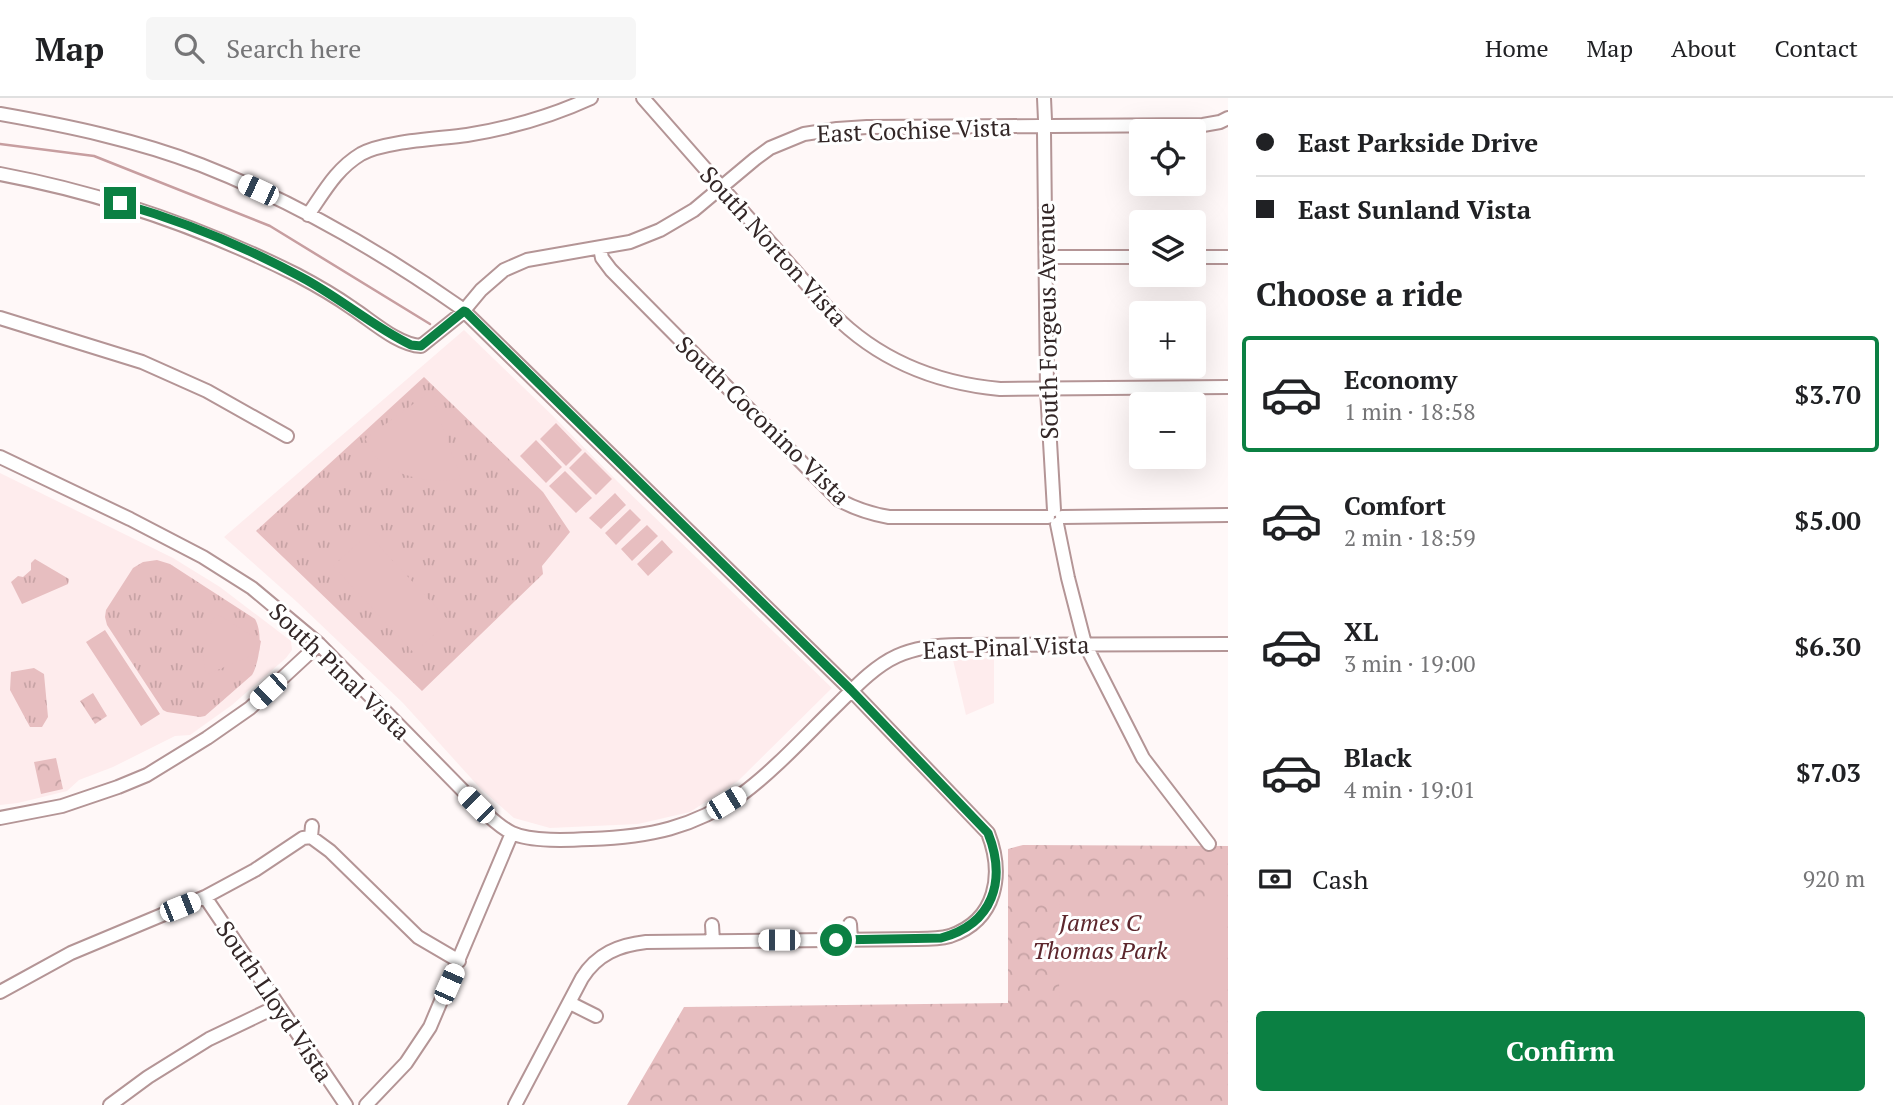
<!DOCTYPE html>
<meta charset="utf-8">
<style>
:root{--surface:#fff;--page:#f6f6f6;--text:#202124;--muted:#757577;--line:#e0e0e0;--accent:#0b8043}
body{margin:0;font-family:"PT Serif",serif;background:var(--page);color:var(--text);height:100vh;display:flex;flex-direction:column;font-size:26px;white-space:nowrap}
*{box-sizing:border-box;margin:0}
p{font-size:23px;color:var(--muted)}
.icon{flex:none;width:38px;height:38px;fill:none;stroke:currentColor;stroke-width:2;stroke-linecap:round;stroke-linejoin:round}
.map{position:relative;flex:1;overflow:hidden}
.sheet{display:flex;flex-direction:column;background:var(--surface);width:665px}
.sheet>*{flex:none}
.hud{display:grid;align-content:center;height:154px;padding:0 28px;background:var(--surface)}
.buttons{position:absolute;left:1129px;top:21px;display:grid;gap:14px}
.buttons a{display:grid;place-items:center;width:77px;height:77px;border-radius:7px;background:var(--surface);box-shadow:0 7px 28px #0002;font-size:35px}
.end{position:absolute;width:32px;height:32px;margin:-16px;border:9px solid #0b8043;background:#fff;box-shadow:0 0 0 4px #fff}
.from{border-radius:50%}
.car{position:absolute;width:21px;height:42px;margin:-21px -10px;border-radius:9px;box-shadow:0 0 5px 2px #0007;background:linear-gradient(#fff 24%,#345 0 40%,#fff 0 76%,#345 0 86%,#fff 0)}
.hud b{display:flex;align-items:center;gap:24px;height:66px;font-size:26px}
.hud b+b{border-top:2px solid var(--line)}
.hud i{width:18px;height:18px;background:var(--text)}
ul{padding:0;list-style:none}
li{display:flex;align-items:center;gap:21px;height:116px;margin:0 14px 10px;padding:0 14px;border:4px solid transparent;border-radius:7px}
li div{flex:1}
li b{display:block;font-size:26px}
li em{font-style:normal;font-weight:600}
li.on{border-color:var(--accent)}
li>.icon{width:63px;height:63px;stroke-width:1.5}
h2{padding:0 28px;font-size:32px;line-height:84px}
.pay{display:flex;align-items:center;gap:18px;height:77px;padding:0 28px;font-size:26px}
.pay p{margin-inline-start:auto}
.action{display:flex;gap:14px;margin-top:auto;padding:14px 28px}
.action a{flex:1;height:80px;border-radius:7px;background:var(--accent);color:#fff;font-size:28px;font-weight:600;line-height:80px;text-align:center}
header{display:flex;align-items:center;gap:42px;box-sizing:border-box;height:98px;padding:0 35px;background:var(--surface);border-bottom:2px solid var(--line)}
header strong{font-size:33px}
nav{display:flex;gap:38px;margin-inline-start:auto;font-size:24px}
.search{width:490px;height:63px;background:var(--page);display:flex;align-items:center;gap:18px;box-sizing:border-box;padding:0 24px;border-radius:7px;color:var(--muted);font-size:26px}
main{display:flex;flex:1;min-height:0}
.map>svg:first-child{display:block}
.built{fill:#feeced}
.grass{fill:url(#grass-tufts)}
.forest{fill:url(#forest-crowns)}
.garden{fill:#e7bec0}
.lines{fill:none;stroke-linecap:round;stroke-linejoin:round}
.stream{stroke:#c79ea0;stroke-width:2.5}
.minor-casing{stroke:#b49596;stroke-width:16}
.minor{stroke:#fff;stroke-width:12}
.route{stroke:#0b8043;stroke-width:9}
.labels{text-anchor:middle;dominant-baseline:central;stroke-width:6;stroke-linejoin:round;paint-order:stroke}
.street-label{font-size:24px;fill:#332727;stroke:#fff}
.park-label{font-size:24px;font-style:italic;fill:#5d272d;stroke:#fff}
</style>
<header>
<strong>Map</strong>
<div class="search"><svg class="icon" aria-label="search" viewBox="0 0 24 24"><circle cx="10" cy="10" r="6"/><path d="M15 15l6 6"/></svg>Search here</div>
<nav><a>Home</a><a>Map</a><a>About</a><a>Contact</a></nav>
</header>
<main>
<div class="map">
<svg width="1228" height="1007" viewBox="0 0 1228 1007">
<defs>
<pattern id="grass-tufts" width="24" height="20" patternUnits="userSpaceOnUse" patternTransform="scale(1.75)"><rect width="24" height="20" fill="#e7bec0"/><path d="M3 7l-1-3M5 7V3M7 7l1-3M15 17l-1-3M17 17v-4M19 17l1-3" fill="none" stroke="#c7a3a5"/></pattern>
<pattern id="forest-crowns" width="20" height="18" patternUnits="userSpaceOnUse" patternTransform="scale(1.75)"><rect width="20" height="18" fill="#e7bec0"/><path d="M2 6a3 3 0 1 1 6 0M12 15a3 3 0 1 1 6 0" fill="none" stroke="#c7a3a5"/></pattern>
</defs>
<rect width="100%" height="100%" fill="#fff8f8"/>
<path class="built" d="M 464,232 L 552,317 L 618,384 L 832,590 L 738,683 L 690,714 L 638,726 L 550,730 L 514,720 L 480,690 L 403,605 L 297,504 L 224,439 Z
M 0,375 L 173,460 L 220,489 L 291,543 L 292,552 L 286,560 L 232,607 L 190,637 L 175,638 L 113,669 L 79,682 L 67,693 L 18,705 L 0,707 Z
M 994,560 L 994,605 L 966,617 L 953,562 Z"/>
<path class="grass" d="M 424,279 L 543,394 L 570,434 L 542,468 L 543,476 L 422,593 L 256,433 Z
M 35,461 L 69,481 L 68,486 L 22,506 L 11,484 L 18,478 L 23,479 L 31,472 L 31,465 Z
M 157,462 L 170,466 L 255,521 C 263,535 260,563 252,577 L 205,618 L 200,619 L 167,614 L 163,612 L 107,527 L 105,519 L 106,512 L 133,470 L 143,464 Z
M 34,570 L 44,576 L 48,619 L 42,629 L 30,629 L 10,592 L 11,574 Z"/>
<path class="forest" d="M 93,595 L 107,618 L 95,626 L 80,603 Z
M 56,660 L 63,691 L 41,696 L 34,664 Z
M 1023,747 L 1228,748 L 1228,1007 L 627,1007 L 684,909 L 1008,905 L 1008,751 Z"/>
<path class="garden" d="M 427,296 L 431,298 L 433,302 L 461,381 C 431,385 400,381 377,360 C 372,355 369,347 365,341 Z
M 556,325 L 582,352 L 566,368 L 540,341 Z
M 536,342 L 562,369 L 546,385 L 520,358 Z
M 585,354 L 612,381 L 596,397 L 569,370 Z
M 565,373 L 592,400 L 576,415 L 549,388 Z
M 615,395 L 626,407 L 601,431 L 589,420 Z
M 630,411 L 641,422 L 616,447 L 605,435 Z
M 647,427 L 658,438 L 632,463 L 621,451 Z
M 368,436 L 449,523 L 414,555 L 333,468 Z
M 662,442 L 673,454 L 648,478 L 637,466 Z
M 217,516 L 261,543 L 259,554 L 206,577 C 201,555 204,533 217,516 Z
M 105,532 L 160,616 L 141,628 L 86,544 Z
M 1060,802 L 1225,802 L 1225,902 L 1059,902 Z"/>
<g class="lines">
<path class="stream" d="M 0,46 L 94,58 L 270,128 L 430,226"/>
<defs>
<path id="minor" d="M 643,0 L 832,215 C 877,261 935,285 1000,291 L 1228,289
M 1044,0 L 1045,22
M 0,16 C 68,28 136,42 201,67 C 293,103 380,153 461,210 L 851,592 L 988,735 C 1004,776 997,822 950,838 C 939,841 929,841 918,841 L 646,844 C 619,847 597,856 582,880 L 515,1007
M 1051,28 L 1203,27 L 1220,24 L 1228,20
M 1044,34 L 1047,292 L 1054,412
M 0,76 C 106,96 201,129 297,177 C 316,187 335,198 352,210 C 372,223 398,247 421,248 L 461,216 L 481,192 L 504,172 L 527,162 L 630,144 L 660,132 L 694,112 L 755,61 L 770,50 L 804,36 L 837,31 L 867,29 L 1039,28
M 308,117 C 324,94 336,71 361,56 C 384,43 439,41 467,37 C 510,30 552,18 591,0
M 600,150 L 602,160 L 611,172 L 839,402 C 856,411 871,416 889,419 L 1048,419
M 1046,159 L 1141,159
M 1194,159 L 1228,159
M 0,220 L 142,264 L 207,293 L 287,338
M 0,359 L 130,421 L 203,459 L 252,490 L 319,546 L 482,712 C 491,720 501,730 512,735 C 531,744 570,742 591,741 C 649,739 693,730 742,696 C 777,670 808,635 839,605 C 856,588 875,568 897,558 C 917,549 938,547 959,547 L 1228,546
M 1062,419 L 1228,417
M 1057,426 L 1068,480 L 1085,546 L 1143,660 L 1209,746
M 0,720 L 62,708 L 118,689 L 147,677 L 207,640 L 250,610 L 319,546
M 311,739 L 330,753 L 418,839 L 459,863
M 205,799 L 346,1007
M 850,826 L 851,842
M 712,827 L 713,843
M 0,894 L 71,855 L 205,799 L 255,772 L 303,740 L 311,739 L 312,728
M 570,905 L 596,918
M 110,1007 L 148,979 L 209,941 L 278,908
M 366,1007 L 406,965 L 430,929 L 512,735"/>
</defs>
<use href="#minor" class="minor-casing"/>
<use href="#minor" class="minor"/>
</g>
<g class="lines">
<path class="route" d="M 120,105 C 182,123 244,148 301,179 C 339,199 372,228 411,247 L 421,248 L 464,213 L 466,214 L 851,592 L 988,735 C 1007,783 993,826 941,840 L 836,842"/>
</g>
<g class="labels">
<g class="street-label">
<text transform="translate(914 32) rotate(-2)">East Cochise Vista</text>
<text transform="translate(774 148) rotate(48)">South Norton Vista</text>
<text transform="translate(1047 223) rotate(-91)">South Forgeus Avenue</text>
<text transform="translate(763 322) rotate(44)">South Coconino Vista</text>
<text transform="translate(1006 549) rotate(-2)">East Pinal Vista</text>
<text transform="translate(340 573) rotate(44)">South Pinal Vista</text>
<text transform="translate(275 903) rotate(56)">South Lloyd Vista</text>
</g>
<g class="park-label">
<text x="1100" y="824">James C<tspan x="1100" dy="28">Thomas Park</tspan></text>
</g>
</g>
</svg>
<div class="buttons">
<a><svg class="icon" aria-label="locate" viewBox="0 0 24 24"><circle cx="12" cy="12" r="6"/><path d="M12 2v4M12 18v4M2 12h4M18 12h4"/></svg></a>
<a><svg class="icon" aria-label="layers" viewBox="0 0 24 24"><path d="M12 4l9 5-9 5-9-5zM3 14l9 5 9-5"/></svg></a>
<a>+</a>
<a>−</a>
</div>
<i class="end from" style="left:836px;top:842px"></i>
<i class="end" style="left:120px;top:105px"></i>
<i class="car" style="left:258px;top:92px;rotate:295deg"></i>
<i class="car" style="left:268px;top:593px;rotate:227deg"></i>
<i class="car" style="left:726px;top:705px;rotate:59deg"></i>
<i class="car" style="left:476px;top:707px;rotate:315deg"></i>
<i class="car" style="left:180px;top:809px;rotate:68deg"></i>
<i class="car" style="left:779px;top:842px;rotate:270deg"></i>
<i class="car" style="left:449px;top:886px;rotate:24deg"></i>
</div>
<section class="sheet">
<div class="hud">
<b><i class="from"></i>East Parkside Drive</b>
<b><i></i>East Sunland Vista</b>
</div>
<h2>Choose a ride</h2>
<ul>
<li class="on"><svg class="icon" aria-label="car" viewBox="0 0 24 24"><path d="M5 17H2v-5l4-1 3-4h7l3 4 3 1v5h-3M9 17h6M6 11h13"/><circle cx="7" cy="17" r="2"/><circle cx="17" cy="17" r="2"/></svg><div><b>Economy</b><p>1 min · 18:58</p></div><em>$3.70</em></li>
<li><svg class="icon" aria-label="car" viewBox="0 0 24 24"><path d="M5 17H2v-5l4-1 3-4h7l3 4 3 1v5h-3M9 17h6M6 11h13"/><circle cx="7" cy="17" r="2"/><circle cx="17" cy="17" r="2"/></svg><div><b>Comfort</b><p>2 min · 18:59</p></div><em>$5.00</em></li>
<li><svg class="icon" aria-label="car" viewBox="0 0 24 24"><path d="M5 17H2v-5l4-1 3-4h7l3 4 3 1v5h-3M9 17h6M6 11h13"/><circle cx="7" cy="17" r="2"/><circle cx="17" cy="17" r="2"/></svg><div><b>XL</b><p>3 min · 19:00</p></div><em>$6.30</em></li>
<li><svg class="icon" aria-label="car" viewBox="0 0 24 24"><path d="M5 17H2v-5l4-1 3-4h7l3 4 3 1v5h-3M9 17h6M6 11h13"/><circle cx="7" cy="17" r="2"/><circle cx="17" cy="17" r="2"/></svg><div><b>Black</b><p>4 min · 19:01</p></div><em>$7.03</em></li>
</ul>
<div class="pay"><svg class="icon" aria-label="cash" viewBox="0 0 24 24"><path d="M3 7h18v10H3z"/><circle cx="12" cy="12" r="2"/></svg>Cash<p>920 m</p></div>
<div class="action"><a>Confirm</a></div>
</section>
</main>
